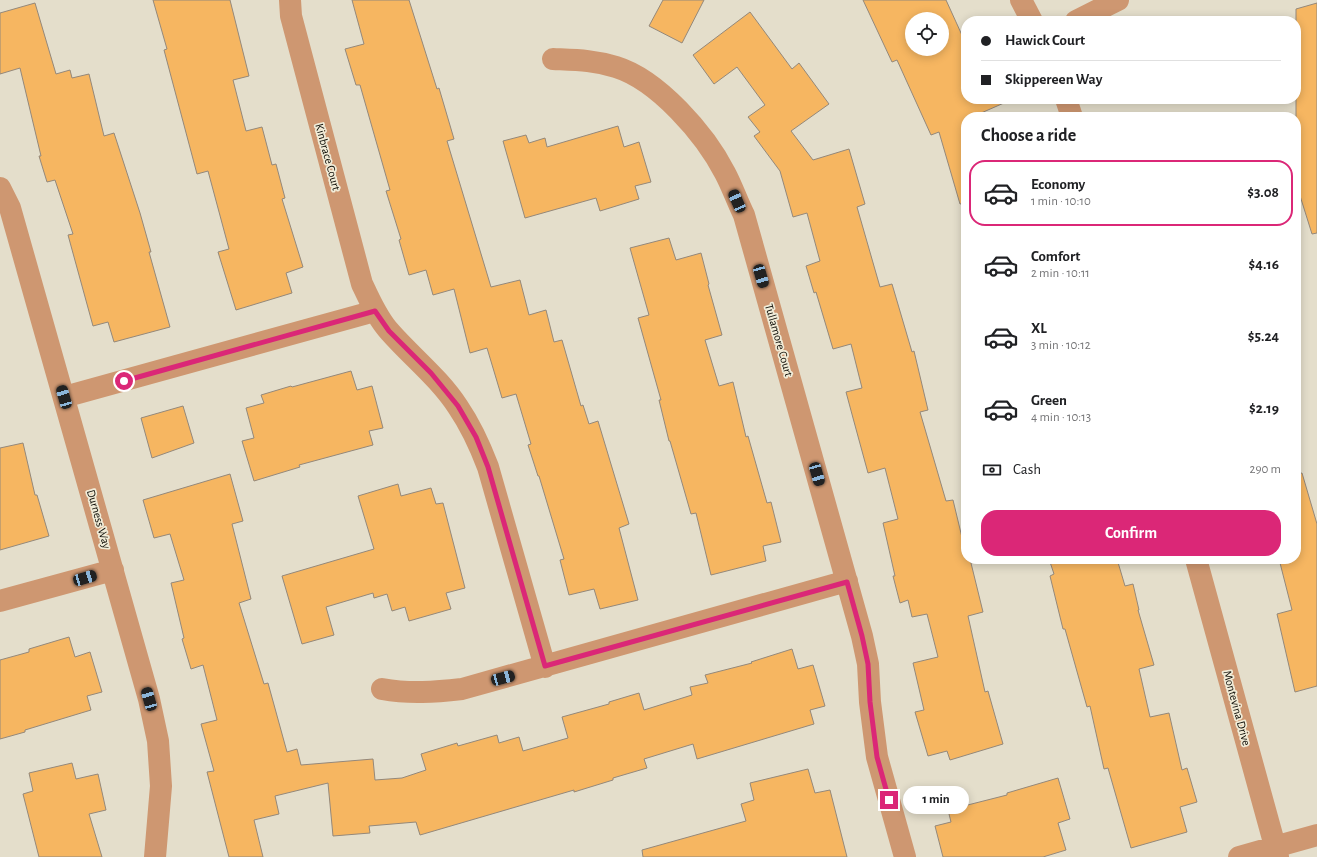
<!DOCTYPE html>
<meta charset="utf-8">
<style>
:root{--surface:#fff;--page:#f6f6f6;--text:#202124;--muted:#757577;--line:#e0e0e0;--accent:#db2777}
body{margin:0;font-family:"Alegreya Sans",sans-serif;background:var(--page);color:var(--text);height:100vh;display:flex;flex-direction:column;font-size:15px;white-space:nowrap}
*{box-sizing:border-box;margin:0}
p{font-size:13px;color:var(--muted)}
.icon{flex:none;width:22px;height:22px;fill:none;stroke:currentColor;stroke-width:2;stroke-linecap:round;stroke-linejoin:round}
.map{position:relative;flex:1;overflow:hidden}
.details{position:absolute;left:961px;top:112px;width:340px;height:452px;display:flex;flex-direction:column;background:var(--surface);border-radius:16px;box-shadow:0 2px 10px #0003}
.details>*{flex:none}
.hud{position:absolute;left:961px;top:16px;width:340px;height:88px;border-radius:16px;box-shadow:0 2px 10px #0003;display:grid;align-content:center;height:88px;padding:0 20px;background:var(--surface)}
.tools{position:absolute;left:905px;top:12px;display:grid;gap:8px}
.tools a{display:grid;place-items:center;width:44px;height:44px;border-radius:50%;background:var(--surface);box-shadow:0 2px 10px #0003;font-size:20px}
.end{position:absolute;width:18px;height:18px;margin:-9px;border:5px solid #db2777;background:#fff;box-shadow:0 0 0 2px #fff}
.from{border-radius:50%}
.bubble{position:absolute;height:28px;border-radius:14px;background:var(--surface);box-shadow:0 2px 10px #0003;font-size:13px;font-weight:600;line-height:28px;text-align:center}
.car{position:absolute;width:12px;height:24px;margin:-12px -6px;border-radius:5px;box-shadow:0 0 3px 1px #0007;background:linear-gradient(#222 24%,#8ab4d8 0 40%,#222 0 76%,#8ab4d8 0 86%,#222 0)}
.hud b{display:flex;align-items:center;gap:14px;height:38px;font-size:15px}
.hud b+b{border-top:1px solid var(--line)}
.hud i{width:10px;height:10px;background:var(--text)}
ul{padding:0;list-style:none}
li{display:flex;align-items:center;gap:12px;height:66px;margin:0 8px 6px;padding:0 12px;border:2px solid transparent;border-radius:16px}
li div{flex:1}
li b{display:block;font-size:15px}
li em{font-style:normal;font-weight:600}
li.active{border-color:var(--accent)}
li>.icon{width:36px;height:36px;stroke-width:1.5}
h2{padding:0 20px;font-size:18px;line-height:48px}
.pay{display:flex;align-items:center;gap:10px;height:44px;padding:0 20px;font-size:15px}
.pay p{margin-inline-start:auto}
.cta{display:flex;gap:8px;margin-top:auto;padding:8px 20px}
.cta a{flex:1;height:46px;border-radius:16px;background:var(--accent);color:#fff;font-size:16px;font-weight:600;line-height:46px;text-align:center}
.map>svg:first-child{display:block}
.building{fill:#f6b661;stroke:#94887a;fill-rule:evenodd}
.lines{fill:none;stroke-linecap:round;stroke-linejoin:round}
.street{stroke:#ce9771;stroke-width:22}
.route{stroke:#db2777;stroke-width:5}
.labels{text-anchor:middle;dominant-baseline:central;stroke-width:3.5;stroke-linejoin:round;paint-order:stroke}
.street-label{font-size:12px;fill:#0d0c06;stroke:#f1ecd8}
</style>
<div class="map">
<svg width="1317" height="857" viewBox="0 0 1317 857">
<rect width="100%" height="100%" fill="#e4decb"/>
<path class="building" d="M 153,0 L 230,0 L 249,76 L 233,80 L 246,131 L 262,127 L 272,165 L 276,164 L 285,198 L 282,199 L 303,267 L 286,273 L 292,293 L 236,310 L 218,252 L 229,249 L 208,171 L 197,174 L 164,50 L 167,49 Z
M 352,0 L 409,0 L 437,89 L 439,88 L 454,139 L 447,141 L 491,287 L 520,280 L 529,315 L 546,310 L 554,342 L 562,340 L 581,406 L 583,405 L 589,424 L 598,421 L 629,524 L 619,528 L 638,600 L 600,609 L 594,589 L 569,595 L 560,560 L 564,559 L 539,476 L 538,476 L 528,445 L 531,444 L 516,394 L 502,398 L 487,348 L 470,353 L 454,289 L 433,295 L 426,270 L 409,275 L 399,240 L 401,239 L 386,191 L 390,190 L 360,85 L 356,85 L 345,49 L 364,44 Z
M 663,0 L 704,0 L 682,43 L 649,26 Z
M 863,0 L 946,0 L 966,44 L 966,99 L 1013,99 L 972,117 L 966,117 L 966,203 L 960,204 L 939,132 L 931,135 L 897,60 L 892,62 ZM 912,19 L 942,19 L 942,49 L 912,49 Z
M 35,3 L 56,74 L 70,70 L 72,78 L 89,74 L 104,136 L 114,133 L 140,213 L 151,252 L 149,252 L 170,327 L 114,342 L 108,322 L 93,326 L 68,235 L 73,234 L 55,180 L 47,182 L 39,156 L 41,156 L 20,68 L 0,74 L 0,13 Z
M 1317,3 L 1317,233 L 1312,234 L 1296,183 L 1296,9 Z
M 750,12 L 792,69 L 799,63 L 829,104 L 791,131 L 813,160 L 849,149 L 865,204 L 857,207 L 880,287 L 892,284 L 912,352 L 914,351 L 928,410 L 920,412 L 946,501 L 953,500 L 966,554 L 966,559 L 970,559 L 983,612 L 968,616 L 985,692 L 988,691 L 1003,744 L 950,760 L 947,751 L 928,756 L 915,712 L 924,710 L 913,663 L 938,657 L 927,614 L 912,617 L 908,600 L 900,603 L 893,576 L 895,576 L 883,523 L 898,519 L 885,468 L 868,473 L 853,418 L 846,392 L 862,388 L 851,344 L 833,349 L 816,292 L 814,293 L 806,266 L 820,261 L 807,213 L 793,217 L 780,171 L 754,136 L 760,132 L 748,117 L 765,105 L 737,67 L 714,84 L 693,55 Z
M 618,126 L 624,147 L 639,142 L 651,182 L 635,186 L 639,199 L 600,211 L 596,198 L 525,218 L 503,141 L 526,135 L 529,143 L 545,138 L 547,147 Z
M 669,238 L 676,260 L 701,253 L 709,284 L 708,285 L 722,335 L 705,340 L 719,386 L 733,382 L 746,437 L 748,436 L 767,503 L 771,502 L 781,542 L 763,546 L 766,561 L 711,575 L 696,513 L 691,514 L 670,441 L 669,441 L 659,400 L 661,400 L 638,318 L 649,315 L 630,248 Z
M 351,371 L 357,390 L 372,386 L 383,428 L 369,431 L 373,445 L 299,465 L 300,467 L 254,481 L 242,441 L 254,438 L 246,408 L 264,403 L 261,395 L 291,386 L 292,387 Z
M 183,406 L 194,443 L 152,458 L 141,418 Z
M 23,443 L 35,495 L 37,495 L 49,536 L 0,550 L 0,448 Z
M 1302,473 L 1317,524 L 1317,686 L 1295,692 L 1277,614 L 1292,610 L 1279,559 L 1296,559 L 1296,474 Z
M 230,474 L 243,521 L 232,524 L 251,599 L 239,603 L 264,684 L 268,683 L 287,752 L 297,749 L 301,765 L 373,759 L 375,780 L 402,778 L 426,770 L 421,754 L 457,743 L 458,746 L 497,735 L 499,743 L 519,737 L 523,751 L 568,738 L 562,717 L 609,704 L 609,702 L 639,693 L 644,710 L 692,695 L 690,687 L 708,683 L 705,675 L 752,663 L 751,662 L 792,649 L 798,669 L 813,665 L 825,706 L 810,710 L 814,724 L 697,759 L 693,744 L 644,759 L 647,768 L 613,778 L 613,780 L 574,792 L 574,790 L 420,835 L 416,822 L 369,826 L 370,833 L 333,836 L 328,783 L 275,796 L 279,814 L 254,820 L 263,857 L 229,857 L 207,772 L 214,771 L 201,724 L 217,720 L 203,665 L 191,669 L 182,639 L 184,638 L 171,583 L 184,580 L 170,534 L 154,538 L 143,500 Z
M 398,484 L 401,496 L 431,488 L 436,504 L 443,503 L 465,588 L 446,593 L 451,609 L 409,621 L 405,607 L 392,611 L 387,594 L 374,598 L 373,593 L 326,607 L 334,635 L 302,644 L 282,576 L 374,549 L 358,496 Z
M 1049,559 L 1117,559 L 1125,586 L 1133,584 L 1139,610 L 1138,610 L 1154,665 L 1139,669 L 1150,717 L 1169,713 L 1182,770 L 1187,768 L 1197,802 L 1180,807 L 1187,832 L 1131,848 L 1108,768 L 1104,769 L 1090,706 L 1087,707 L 1065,629 L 1063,629 L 1050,576 L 1054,574 Z
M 69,637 L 75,657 L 90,652 L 102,692 L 87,696 L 91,710 L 25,730 L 25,732 L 0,739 L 0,660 L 29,652 L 29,649 Z
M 72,763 L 76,779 L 98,774 L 106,810 L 89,814 L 102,857 L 39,857 L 23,794 L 33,791 L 29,773 Z
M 808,769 L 815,793 L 830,790 L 847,857 L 643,857 L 642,850 L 746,821 L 741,804 L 754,800 L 750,783 Z
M 1058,778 L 1070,819 L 1058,823 L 1066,850 L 1043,857 L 943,857 L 935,826 L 951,822 L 948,810 L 1007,795 L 1007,793 Z"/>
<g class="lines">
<path class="street" d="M 290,0 L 291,16 L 362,284 C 370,300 377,318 390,332 C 412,357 439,378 458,407 C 471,426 480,446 488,467 L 545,667
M 1021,0 L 1032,21
M 1076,21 L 1118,0
M 553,59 C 575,60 594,60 616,67 C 658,80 705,134 725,173 C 732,186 737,201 744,215 L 862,636 L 868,664 L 870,702 L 877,757 L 905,857
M 1066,99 L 1072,117
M 0,188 L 10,208 L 149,699 L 158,741 L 161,786 L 155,857
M 64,397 L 375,311
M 1196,559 L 1278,857
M 0,601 L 113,570
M 382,689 C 410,694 435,692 462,689 L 847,581
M 1239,857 L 1317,835"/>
</g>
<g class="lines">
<path class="route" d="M 124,381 L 375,311 L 389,331 L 431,373 L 458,406 L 476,437 L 488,467 L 545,666 L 847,582 L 862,636 L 868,664 L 870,702 L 877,757 L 889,800"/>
</g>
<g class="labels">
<g class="street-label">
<text transform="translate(328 157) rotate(75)">Kinbrace Court</text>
<text transform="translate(779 340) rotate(74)">Tullamore Court</text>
<text transform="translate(99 519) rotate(74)">Durness Way</text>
<text transform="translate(1237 708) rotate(75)">Montevina Drive</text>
</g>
</g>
</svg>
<div class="tools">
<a><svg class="icon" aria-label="locate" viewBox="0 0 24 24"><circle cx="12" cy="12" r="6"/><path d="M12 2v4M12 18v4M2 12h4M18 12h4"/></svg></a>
</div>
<i class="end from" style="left:124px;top:381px"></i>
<i class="end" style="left:889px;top:800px"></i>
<div class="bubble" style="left:903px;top:786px;width:66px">1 min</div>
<i class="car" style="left:737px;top:201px;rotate:336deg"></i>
<i class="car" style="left:761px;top:276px;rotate:164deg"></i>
<i class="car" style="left:64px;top:397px;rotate:344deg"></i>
<i class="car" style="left:817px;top:474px;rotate:164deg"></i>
<i class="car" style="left:85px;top:578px;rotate:74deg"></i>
<i class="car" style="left:503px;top:678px;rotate:75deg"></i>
<i class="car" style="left:149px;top:699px;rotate:344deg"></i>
<div class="hud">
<b><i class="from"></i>Hawick Court</b>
<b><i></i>Skippereen Way</b>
</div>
<section class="details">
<h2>Choose a ride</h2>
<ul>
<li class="active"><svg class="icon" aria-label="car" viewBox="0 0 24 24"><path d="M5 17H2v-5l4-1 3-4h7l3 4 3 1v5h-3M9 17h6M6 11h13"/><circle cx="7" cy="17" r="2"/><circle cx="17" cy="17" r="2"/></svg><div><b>Economy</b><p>1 min · 10:10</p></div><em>$3.08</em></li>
<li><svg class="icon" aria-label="car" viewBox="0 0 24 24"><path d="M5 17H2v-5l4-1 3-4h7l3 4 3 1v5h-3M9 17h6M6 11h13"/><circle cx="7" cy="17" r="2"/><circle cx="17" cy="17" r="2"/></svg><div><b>Comfort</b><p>2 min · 10:11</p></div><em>$4.16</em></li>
<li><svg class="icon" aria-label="car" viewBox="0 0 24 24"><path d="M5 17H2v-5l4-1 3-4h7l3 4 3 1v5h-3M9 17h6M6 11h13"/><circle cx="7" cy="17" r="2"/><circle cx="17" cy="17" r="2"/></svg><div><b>XL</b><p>3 min · 10:12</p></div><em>$5.24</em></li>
<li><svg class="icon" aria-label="car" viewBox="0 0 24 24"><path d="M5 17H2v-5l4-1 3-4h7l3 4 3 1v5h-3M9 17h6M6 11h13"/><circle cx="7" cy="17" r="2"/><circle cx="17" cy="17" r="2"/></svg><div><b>Green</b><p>4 min · 10:13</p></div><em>$2.19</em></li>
</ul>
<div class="pay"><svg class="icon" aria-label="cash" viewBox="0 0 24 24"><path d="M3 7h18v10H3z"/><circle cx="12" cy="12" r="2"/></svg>Cash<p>290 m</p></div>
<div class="cta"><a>Confirm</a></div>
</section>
</div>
